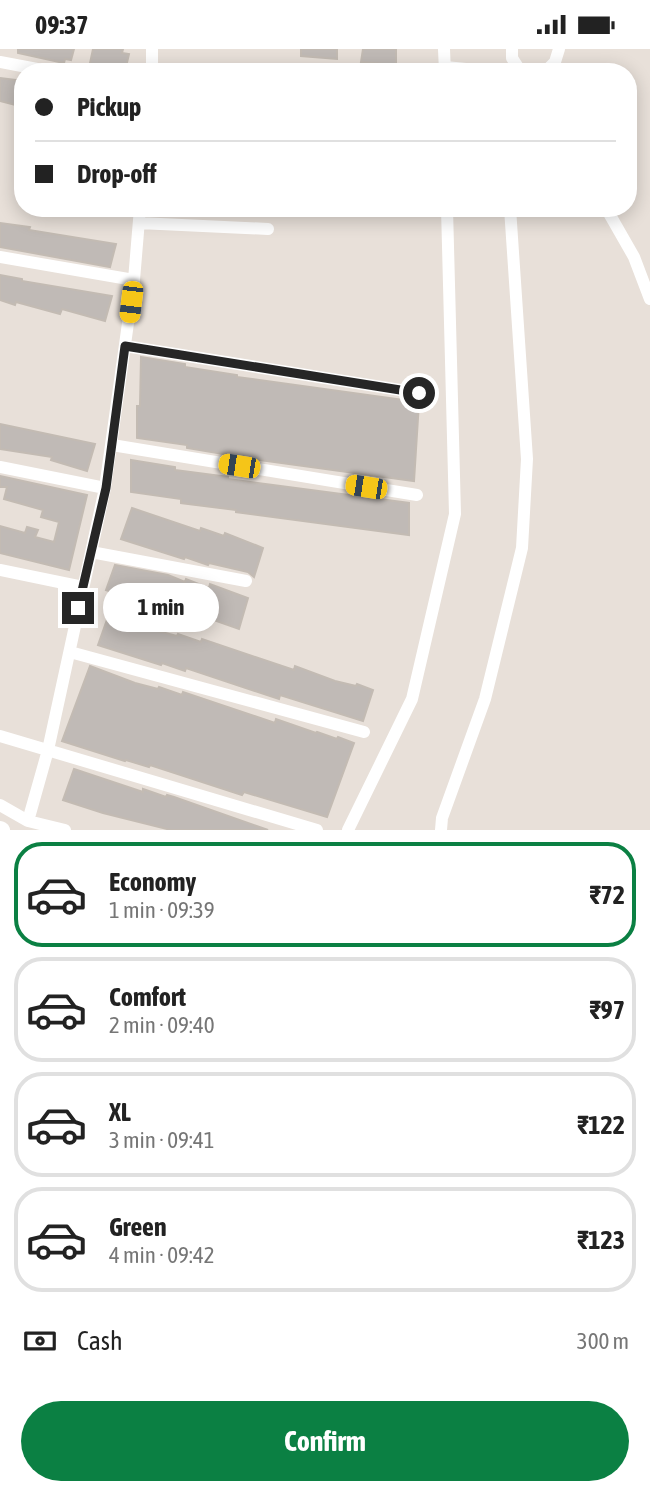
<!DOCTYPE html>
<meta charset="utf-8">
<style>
:root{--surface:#fff;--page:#f6f6f6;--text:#222;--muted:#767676;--line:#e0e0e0;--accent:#0b8043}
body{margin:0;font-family:"Asap Condensed",sans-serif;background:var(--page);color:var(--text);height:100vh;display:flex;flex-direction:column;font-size:26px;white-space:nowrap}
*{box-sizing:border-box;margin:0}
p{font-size:23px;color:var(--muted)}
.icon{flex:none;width:38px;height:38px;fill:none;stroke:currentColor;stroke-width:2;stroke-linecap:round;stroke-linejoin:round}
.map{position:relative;height:781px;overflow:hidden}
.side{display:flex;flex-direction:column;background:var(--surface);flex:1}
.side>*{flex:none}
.top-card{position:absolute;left:14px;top:14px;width:623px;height:154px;border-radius:28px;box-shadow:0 4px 18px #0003;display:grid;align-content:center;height:154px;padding:0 21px;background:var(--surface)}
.end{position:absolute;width:32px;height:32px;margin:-16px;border:9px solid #262626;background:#fff;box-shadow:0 0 0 4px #fff}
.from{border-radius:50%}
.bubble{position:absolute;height:49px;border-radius:24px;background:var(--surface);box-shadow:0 4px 18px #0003;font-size:23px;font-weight:700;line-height:49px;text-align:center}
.car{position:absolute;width:21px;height:42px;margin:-21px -10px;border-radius:9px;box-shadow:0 0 5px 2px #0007;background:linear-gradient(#f5c518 24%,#345 0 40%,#f5c518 0 76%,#345 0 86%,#f5c518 0)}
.top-card b{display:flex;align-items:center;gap:24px;height:66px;font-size:26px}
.top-card b+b{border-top:2px solid var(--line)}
.top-card i{width:18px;height:18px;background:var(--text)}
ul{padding:12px 0 0;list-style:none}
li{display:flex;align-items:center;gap:21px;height:105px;margin:0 14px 10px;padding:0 7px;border:4px solid var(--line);border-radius:28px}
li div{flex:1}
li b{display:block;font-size:26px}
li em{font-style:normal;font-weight:700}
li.on{border-color:var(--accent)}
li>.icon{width:63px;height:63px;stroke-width:1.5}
.pay{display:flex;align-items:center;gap:18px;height:77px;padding:0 21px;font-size:26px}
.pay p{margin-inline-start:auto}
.primary-button{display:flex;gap:14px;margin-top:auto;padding:14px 21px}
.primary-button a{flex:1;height:80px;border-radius:42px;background:var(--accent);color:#fff;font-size:28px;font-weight:700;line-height:80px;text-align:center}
.status{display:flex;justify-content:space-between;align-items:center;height:49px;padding:0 35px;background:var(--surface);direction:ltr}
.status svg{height:19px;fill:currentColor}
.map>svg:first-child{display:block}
.building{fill:#c0bab6;stroke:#c3bbb3;stroke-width:2}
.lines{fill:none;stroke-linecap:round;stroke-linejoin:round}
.minor{stroke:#fff;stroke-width:12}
.tertiary{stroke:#fff;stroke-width:16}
.route{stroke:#262626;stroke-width:9}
</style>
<div class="status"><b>09:37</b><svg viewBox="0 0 49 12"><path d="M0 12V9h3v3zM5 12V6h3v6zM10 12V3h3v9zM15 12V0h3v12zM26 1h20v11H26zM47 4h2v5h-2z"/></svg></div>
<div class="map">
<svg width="650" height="781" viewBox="0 0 650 781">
<rect width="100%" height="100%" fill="#e8e0d9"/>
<path class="building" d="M 18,0 L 74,0 L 71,11 L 65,10 L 64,14 L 18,4 Z
M 93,0 L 123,0 L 122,4 L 129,5 L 125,22 L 107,23 L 89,19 Z
M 301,0 L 337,0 L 337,10 L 301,7 Z
M 363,0 L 396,0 L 396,16 L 361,13 Z
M 0,29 L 23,32 L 23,58 L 0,52 Z
M 0,174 L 30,178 L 29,181 L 116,195 L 110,218 L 0,198 Z
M 0,226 L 22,230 L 22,232 L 112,247 L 105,272 L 62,260 L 60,265 L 16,253 L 15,256 L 0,251 Z
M 141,308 L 185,315 L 185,318 L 237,326 L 237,328 L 419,353 L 414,432 L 253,410 L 187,399 L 187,396 L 137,389 L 137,357 L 140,357 Z
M 0,375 L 95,395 L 87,422 L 51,411 L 52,408 L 0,400 Z
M 131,411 L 175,418 L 175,421 L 228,428 L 228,430 L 409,454 L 409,486 L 236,463 L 236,461 L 181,454 L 181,450 L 131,443 Z
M 0,427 L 87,446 L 69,521 L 0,504 L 0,477 L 25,484 L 27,478 L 38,481 L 35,488 L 54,493 L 59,473 L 41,468 L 43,461 L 4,450 L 7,438 L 0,438 Z
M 132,459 L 200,482 L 201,479 L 224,487 L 225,484 L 263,499 L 254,528 L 248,523 L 209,514 L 208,516 L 185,508 L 184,510 L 121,490 Z
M 115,516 L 168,526 L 185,533 L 186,530 L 209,539 L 210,535 L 248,549 L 239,580 L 194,564 L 193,567 L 170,559 L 169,561 L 106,541 Z
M 109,565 L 154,581 L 177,587 L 178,585 L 201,593 L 202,590 L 294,621 L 295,617 L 335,632 L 356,637 L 357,635 L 373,641 L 363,672 L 280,646 L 279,650 L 186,619 L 185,622 L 162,614 L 161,616 L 98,596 Z
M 90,617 L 135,634 L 158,640 L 159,638 L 182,646 L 183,643 L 275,674 L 276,670 L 316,684 L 317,683 L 337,690 L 338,688 L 354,694 L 327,768 L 244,743 L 242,746 L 150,716 L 149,718 L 126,711 L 125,712 L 62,692 Z
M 74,720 L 143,743 L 143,740 L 166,748 L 167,746 L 174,748 L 268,781 L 171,781 L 103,764 L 63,751 Z"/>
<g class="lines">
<path class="minor" d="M 444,0 L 445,23
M 512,0 L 512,9 L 521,23
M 0,13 L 53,23
M 445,18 L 497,23
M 152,23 L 152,0
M 545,23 L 555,13 L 559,0
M 606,159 L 634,208 L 650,250
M 139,174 L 268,180
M 0,208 L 134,231
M 125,297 L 419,344
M 112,396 L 417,446
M 0,418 L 105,439
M 91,503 L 246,532
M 0,521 L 83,538
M 70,603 L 364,683
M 0,687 L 317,781
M 0,756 L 28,772 L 65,781
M 28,772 L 48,701 L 105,439 L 134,231 L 140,159
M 348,781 L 412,650 L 455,465 L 447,159
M 441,781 L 442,769 L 485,650 L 522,499 L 527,410 L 510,159"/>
<path class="tertiary" d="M 0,780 L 2,781"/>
</g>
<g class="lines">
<path class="route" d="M 78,559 L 106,439 L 125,297 L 419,344"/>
</g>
</svg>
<i class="end from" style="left:419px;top:344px"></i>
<i class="end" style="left:78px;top:559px"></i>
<div class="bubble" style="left:103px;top:534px;width:116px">1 min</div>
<i class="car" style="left:131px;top:253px;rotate:187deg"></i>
<i class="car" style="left:239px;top:417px;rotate:279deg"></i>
<i class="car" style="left:366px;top:438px;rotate:279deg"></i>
<div class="top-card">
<b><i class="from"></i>Pickup</b>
<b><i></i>Drop-off</b>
</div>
</div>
<section class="side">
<ul>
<li class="on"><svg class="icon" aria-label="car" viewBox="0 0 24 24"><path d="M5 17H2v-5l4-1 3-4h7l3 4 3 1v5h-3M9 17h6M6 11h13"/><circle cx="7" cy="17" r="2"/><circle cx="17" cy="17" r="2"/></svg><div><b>Economy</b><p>1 min · 09:39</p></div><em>₹72</em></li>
<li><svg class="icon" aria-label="car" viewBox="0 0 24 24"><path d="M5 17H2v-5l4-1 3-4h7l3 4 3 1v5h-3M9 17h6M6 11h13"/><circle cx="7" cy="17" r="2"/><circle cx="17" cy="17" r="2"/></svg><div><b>Comfort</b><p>2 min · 09:40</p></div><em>₹97</em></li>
<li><svg class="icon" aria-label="car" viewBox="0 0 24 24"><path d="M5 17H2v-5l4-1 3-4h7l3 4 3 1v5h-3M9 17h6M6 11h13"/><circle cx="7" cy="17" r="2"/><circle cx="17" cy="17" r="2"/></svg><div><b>XL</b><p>3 min · 09:41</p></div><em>₹122</em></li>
<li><svg class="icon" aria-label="car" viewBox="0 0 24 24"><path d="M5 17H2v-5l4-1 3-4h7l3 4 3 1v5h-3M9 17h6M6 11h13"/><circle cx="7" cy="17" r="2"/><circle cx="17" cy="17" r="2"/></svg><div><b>Green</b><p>4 min · 09:42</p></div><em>₹123</em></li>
</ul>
<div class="pay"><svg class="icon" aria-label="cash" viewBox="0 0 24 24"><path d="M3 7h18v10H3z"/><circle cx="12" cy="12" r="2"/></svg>Cash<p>300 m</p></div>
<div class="primary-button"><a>Confirm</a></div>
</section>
